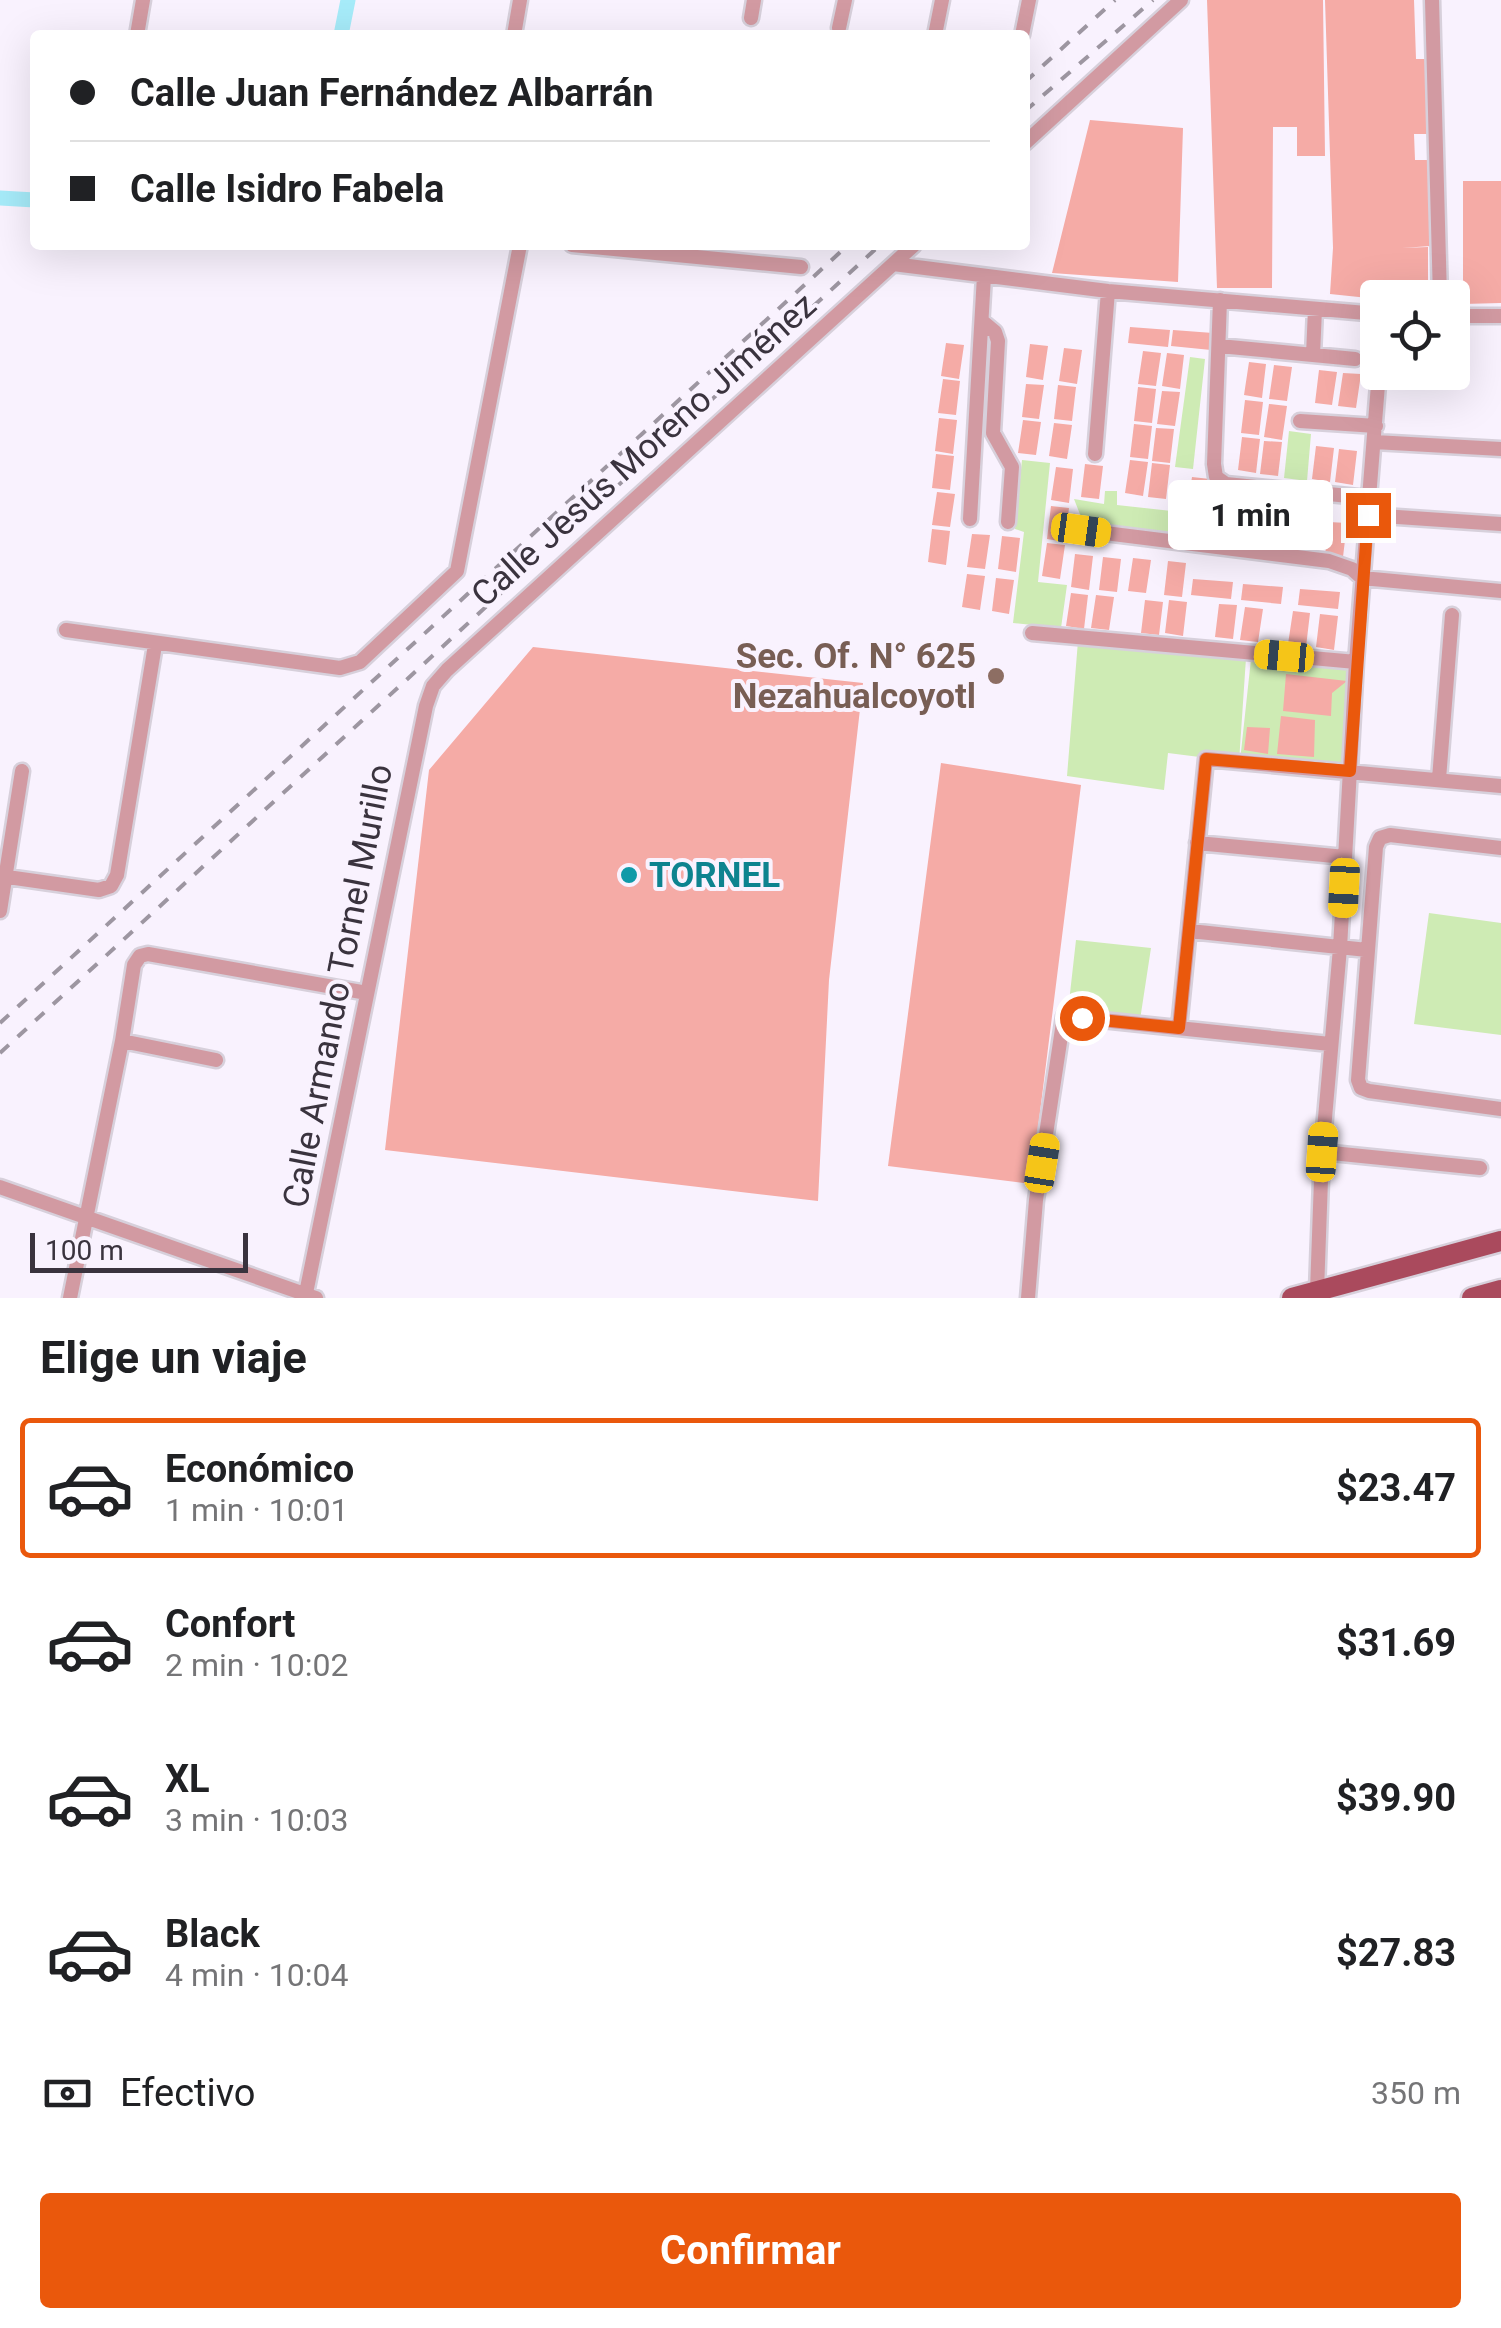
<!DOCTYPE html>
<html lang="es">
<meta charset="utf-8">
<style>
:root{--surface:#fff;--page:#f6f6f6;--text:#202124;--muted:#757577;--line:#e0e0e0;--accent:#ea580c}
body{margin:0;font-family:Roboto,sans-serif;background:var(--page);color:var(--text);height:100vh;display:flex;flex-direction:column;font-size:38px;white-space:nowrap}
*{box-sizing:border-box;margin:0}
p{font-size:32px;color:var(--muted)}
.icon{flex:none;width:55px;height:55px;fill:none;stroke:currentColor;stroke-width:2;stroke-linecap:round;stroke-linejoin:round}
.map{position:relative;height:1298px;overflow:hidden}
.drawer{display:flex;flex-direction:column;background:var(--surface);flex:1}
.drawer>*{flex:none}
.guide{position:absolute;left:30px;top:30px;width:1000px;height:220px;border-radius:10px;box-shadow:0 10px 40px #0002;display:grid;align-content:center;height:220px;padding:0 40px;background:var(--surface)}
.controls{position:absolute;left:1360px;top:280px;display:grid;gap:20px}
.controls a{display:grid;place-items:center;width:110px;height:110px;border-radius:10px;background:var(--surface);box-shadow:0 10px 40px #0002;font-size:50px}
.scale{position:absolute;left:30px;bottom:25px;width:218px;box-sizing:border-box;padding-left:10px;border:5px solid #3a333e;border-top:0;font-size:28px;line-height:35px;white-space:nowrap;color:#3a333e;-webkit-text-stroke:8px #f9f2fe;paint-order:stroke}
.end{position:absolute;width:45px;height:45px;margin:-22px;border:12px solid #ea580c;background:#fff;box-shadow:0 0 0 5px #fff}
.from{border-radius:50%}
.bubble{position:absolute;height:70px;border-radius:10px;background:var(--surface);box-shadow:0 10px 40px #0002;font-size:32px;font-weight:700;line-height:70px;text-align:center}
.car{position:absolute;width:30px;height:60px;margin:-30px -15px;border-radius:12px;box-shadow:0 0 8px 2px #0007;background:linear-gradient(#f5c518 24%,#345 0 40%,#f5c518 0 76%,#345 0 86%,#f5c518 0)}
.guide b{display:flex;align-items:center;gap:35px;height:95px;font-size:38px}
.guide b+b{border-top:2px solid var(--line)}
.guide i{width:25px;height:25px;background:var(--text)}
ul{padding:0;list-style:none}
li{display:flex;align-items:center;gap:30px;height:140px;margin:0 20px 15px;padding:0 20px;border:5px solid transparent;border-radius:10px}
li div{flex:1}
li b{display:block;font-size:38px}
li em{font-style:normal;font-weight:700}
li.active{border-color:var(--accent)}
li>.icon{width:90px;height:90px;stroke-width:1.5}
h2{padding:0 40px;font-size:45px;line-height:120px}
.pay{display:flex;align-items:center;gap:25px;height:110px;padding:0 40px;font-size:38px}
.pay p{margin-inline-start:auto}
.cta{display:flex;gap:20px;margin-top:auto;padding:20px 40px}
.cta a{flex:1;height:115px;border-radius:10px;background:var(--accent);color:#fff;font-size:40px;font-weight:700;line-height:115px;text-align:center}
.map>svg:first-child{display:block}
.green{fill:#ceebb4}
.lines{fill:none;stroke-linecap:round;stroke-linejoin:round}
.canal{stroke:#a6ebf9;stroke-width:15}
.building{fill:#f5aba6}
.minor-casing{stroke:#d7d0db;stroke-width:19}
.primary-casing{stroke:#d7d0db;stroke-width:25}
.minor{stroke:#d29aa2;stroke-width:14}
.primary{stroke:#aa4a5d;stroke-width:20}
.rail{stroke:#9d96a1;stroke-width:4;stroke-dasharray:12 12;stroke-linecap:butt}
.route{stroke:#ea580c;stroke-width:12}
.education-dot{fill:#8d6e63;stroke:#f9f2fe;stroke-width:4}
.culture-dot{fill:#0f9aa8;stroke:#f9f2fe;stroke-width:4}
.labels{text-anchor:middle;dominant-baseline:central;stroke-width:8;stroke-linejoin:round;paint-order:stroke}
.street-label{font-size:35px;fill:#3a333e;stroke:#f9f2fe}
.education-label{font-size:35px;font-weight:bold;fill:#785e54;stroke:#f9f2fe;text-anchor:end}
.culture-label{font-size:35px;font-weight:bold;fill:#0d838f;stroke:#f9f2fe;text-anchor:start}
</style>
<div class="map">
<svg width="1501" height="1298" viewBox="0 0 1501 1298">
<rect width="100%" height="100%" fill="#f9f2fe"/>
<path class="green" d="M 1190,357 L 1205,359 L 1193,469 L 1175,467 Z
M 1289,431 L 1311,434 L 1307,481 L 1284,478 Z
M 1022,460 L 1050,463 L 1038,582 L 1067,585 L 1061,628 L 1013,623 L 1024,532 L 1015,529 Z
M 1105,491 L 1117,491 L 1117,505 L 1217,516 L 1215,537 L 1083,522 L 1074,499 L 1104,504 Z
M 1278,517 L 1295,519 L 1292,550 L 1274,548 Z
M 1078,641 L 1246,658 L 1239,762 L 1168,753 L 1164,790 L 1067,776 Z
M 1251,659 L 1359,670 L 1352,775 L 1240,761 Z
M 1429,913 L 1501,923 L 1501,1035 L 1414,1024 Z
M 1076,940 L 1151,948 L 1140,1020 L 1068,1011 Z"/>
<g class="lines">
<path class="canal" d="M 341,35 L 348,0
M 0,198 L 35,200"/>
</g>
<path class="building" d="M 1207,0 L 1323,0 L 1325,156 L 1297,156 L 1297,127 L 1273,127 L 1272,288 L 1217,288 Z
M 1325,0 L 1414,0 L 1416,59 L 1427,59 L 1430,134 L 1414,134 L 1415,160 L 1428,160 L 1431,246 L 1402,248 L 1428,247 L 1428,298 L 1378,299 L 1330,294 L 1333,248 Z
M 1090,120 L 1183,128 L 1178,282 L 1052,273 Z
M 1463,181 L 1501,181 L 1501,303 L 1463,304 Z
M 1130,327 L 1170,330 L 1168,347 L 1128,343 Z
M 1173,330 L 1213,333 L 1211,350 L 1171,346 Z
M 946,343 L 964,345 L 959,379 L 941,376 Z
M 1030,344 L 1048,346 L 1043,380 L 1026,377 Z
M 1064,348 L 1082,350 L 1077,384 L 1059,381 Z
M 1143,351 L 1161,353 L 1156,386 L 1138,384 Z
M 1167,353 L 1184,355 L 1180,389 L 1162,386 Z
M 1249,362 L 1266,364 L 1262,398 L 1244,395 Z
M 1274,365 L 1292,367 L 1287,401 L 1269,399 Z
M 1319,370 L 1337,372 L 1332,405 L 1315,403 Z
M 1343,373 L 1361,374 L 1356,408 L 1338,406 Z
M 943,379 L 960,381 L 956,415 L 938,413 Z
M 1026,384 L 1044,385 L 1039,419 L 1022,417 Z
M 1058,385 L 1076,387 L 1072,421 L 1054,419 Z
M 1138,387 L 1156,389 L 1152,423 L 1134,421 Z
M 1162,391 L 1180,392 L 1175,426 L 1157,424 Z
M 1245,400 L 1263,402 L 1259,435 L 1241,433 Z
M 1269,404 L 1287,406 L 1282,440 L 1264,437 Z
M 939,418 L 957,420 L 953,454 L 935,451 Z
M 1023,420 L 1041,422 L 1036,455 L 1018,453 Z
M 1054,423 L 1072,425 L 1067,459 L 1049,456 Z
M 1134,424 L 1152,426 L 1148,459 L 1130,457 Z
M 1156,428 L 1174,429 L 1170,463 L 1152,461 Z
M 1242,437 L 1260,439 L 1256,473 L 1238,470 Z
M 1264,441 L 1282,442 L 1278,476 L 1260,474 Z
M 1316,446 L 1334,448 L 1330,482 L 1312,479 Z
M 1339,449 L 1357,451 L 1353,485 L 1335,482 Z
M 936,454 L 954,456 L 950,490 L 932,488 Z
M 1130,460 L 1148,462 L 1143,496 L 1125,493 Z
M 1152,463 L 1170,465 L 1166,499 L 1148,497 Z
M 1085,464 L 1103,466 L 1099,499 L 1081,497 Z
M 1056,467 L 1073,469 L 1069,503 L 1051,500 Z
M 1192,477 L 1210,479 L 1205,512 L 1187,510 Z
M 937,492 L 955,494 L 950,527 L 932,525 Z
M 1051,506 L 1069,508 L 1065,542 L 1047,539 Z
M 1227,510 L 1245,512 L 1240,546 L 1222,543 Z
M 1256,514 L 1274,516 L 1269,549 L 1251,547 Z
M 1302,519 L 1320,521 L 1315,554 L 1297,552 Z
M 1329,522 L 1347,523 L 1343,557 L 1325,555 Z
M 932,529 L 950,531 L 946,565 L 928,562 Z
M 972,534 L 990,535 L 985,569 L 967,567 Z
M 1002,536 L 1020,538 L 1016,572 L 998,569 Z
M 1047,543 L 1065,545 L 1060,579 L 1042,576 Z
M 1075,554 L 1093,556 L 1089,590 L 1071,587 Z
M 1103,557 L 1121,559 L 1117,592 L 1099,590 Z
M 1133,558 L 1151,560 L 1146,593 L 1128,591 Z
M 1168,561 L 1186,563 L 1182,597 L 1164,595 Z
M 967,574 L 985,576 L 980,610 L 962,607 Z
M 996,578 L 1014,580 L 1009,614 L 992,611 Z
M 1193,579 L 1233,582 L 1231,599 L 1191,595 Z
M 1243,584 L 1283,587 L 1281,604 L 1241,600 Z
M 1300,589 L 1340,592 L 1338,609 L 1298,605 Z
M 1071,593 L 1088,595 L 1084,629 L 1066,626 Z
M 1096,595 L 1114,597 L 1109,630 L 1091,628 Z
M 1145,600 L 1163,602 L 1159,635 L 1141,633 Z
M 1169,600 L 1187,602 L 1183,636 L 1165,633 Z
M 1219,604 L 1237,605 L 1233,639 L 1215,637 Z
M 1245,607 L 1263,609 L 1258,642 L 1240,640 Z
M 1293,611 L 1310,613 L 1306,647 L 1288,644 Z
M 1320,614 L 1338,616 L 1334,650 L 1316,647 Z
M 533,647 L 863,683 L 829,980 L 818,1201 L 385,1150 L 429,770 Z
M 1286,674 L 1347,681 L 1332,693 L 1331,716 L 1283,711 Z
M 1281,716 L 1315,720 L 1314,757 L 1277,754 Z
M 1247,727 L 1270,728 L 1268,754 L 1244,750 Z
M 941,763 L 1081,785 L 1031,1184 L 888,1166 Z"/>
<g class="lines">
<defs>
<path id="minor" d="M 1432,0 L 1440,298
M 751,18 L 754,0
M 839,28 L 845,0
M 137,35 L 143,0
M 514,35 L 520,0
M 935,35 L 942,0
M 1022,35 L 1029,0
M 1025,143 L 1181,0
M 572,245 L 801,267
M 893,264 L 1108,291 L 1378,314
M 1220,300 L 1214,464 L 1216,477 L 1226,484 L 1369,498
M 1452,316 L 1501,316
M 983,322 L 995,332 L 998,341 L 993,433 L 1012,467 L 1008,522
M 1219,346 L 1355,359
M 1313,355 L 1315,309
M 1300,421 L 1376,426
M 1374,442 L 1501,449
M 1095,454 L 1108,291
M 1368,515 L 1501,524
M 970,519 L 984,276
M 1081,530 L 1329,561 L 1352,569 L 1362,578 L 1501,591
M 66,630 L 340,668 L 360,662 L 457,571 L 520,245
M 1032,633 L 1356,662
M 1439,779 L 1452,615
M 1197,843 L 1345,857
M 1501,848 L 1390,835 L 1380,838 L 1376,847 L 1358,1080 L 1361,1088 L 1369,1091 L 1501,1109
M 0,876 L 99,890 L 111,886 L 117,875 L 155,645
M 0,911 L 22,771
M 1190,931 L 1367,950
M 1179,1028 L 1206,759 L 1501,786
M 122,1041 L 216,1060
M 1322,1152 L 1480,1168
M 0,1187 L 316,1298
M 1317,1291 L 1322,1152 L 1340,948 L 1356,662 L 1379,372
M 70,1298 L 122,1041 L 134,965 L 140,956 L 148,954 L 367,993
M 305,1298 L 426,706 L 433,686 L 447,670 L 914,245
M 1028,1298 L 1036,1200 L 1064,1016 L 1330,1044"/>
<path id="primary" d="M 1292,1298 L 1501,1241
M 1472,1298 L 1501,1290"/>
</defs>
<use href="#minor" class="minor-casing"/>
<use href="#primary" class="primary-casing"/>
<use href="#minor" class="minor"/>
<use href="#primary" class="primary"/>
<path class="rail" d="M 1025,82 L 1115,0
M 1025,111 L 1153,0
M 0,1023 L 848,245
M 0,1053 L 880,245"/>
</g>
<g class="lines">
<path class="route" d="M 1082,1018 L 1179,1028 L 1206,759 L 1350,771 L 1368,515"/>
</g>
<circle class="education-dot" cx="996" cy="676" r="10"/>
<circle class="culture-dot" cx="629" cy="875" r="10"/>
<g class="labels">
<g class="street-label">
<text transform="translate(644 450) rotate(-42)">Calle Jesús Moreno Jiménez</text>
<text transform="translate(338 986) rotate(-79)">Calle Armando Tornel Murillo</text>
</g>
<g class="education-label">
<text x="976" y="656">Sec. Of. N° 625<tspan x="976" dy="40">Nezahualcoyotl</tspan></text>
</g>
<g class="culture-label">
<text x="649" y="875">TORNEL</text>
</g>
</g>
</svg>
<div class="controls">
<a><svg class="icon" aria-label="locate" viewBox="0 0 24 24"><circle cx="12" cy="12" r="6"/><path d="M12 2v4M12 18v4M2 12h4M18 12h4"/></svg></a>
</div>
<div class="scale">100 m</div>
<i class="end from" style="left:1082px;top:1018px"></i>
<i class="end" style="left:1368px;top:515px"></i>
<div class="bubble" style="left:1168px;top:480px;width:165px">1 min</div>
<i class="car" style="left:1081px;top:530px;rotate:98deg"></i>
<i class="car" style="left:1284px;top:656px;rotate:275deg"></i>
<i class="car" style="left:1344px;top:888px;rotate:183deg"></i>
<i class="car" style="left:1322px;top:1152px;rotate:4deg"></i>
<i class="car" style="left:1042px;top:1163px;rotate:9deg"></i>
<div class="guide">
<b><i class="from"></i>Calle Juan Fernández Albarrán</b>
<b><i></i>Calle Isidro Fabela</b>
</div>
</div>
<section class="drawer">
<h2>Elige un viaje</h2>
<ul>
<li class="active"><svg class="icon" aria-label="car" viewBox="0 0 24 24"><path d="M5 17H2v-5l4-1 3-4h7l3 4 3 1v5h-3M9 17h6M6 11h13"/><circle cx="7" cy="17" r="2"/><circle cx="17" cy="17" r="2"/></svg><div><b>Económico</b><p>1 min · 10:01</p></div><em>$23.47</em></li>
<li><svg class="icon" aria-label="car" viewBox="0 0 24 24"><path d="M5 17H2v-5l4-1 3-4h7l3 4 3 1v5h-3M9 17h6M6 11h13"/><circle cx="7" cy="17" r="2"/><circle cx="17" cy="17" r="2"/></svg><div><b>Confort</b><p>2 min · 10:02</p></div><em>$31.69</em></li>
<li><svg class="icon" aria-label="car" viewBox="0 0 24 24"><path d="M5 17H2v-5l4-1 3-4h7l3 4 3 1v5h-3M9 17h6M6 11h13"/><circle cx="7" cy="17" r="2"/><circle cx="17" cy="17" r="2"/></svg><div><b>XL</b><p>3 min · 10:03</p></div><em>$39.90</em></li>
<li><svg class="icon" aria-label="car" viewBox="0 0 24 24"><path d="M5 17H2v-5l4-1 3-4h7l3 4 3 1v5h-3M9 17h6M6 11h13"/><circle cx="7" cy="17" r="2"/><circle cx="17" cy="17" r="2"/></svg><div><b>Black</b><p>4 min · 10:04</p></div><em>$27.83</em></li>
</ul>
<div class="pay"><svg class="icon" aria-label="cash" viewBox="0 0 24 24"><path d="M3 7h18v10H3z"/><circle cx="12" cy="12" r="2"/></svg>Efectivo<p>350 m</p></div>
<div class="cta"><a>Confirmar</a></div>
</section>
